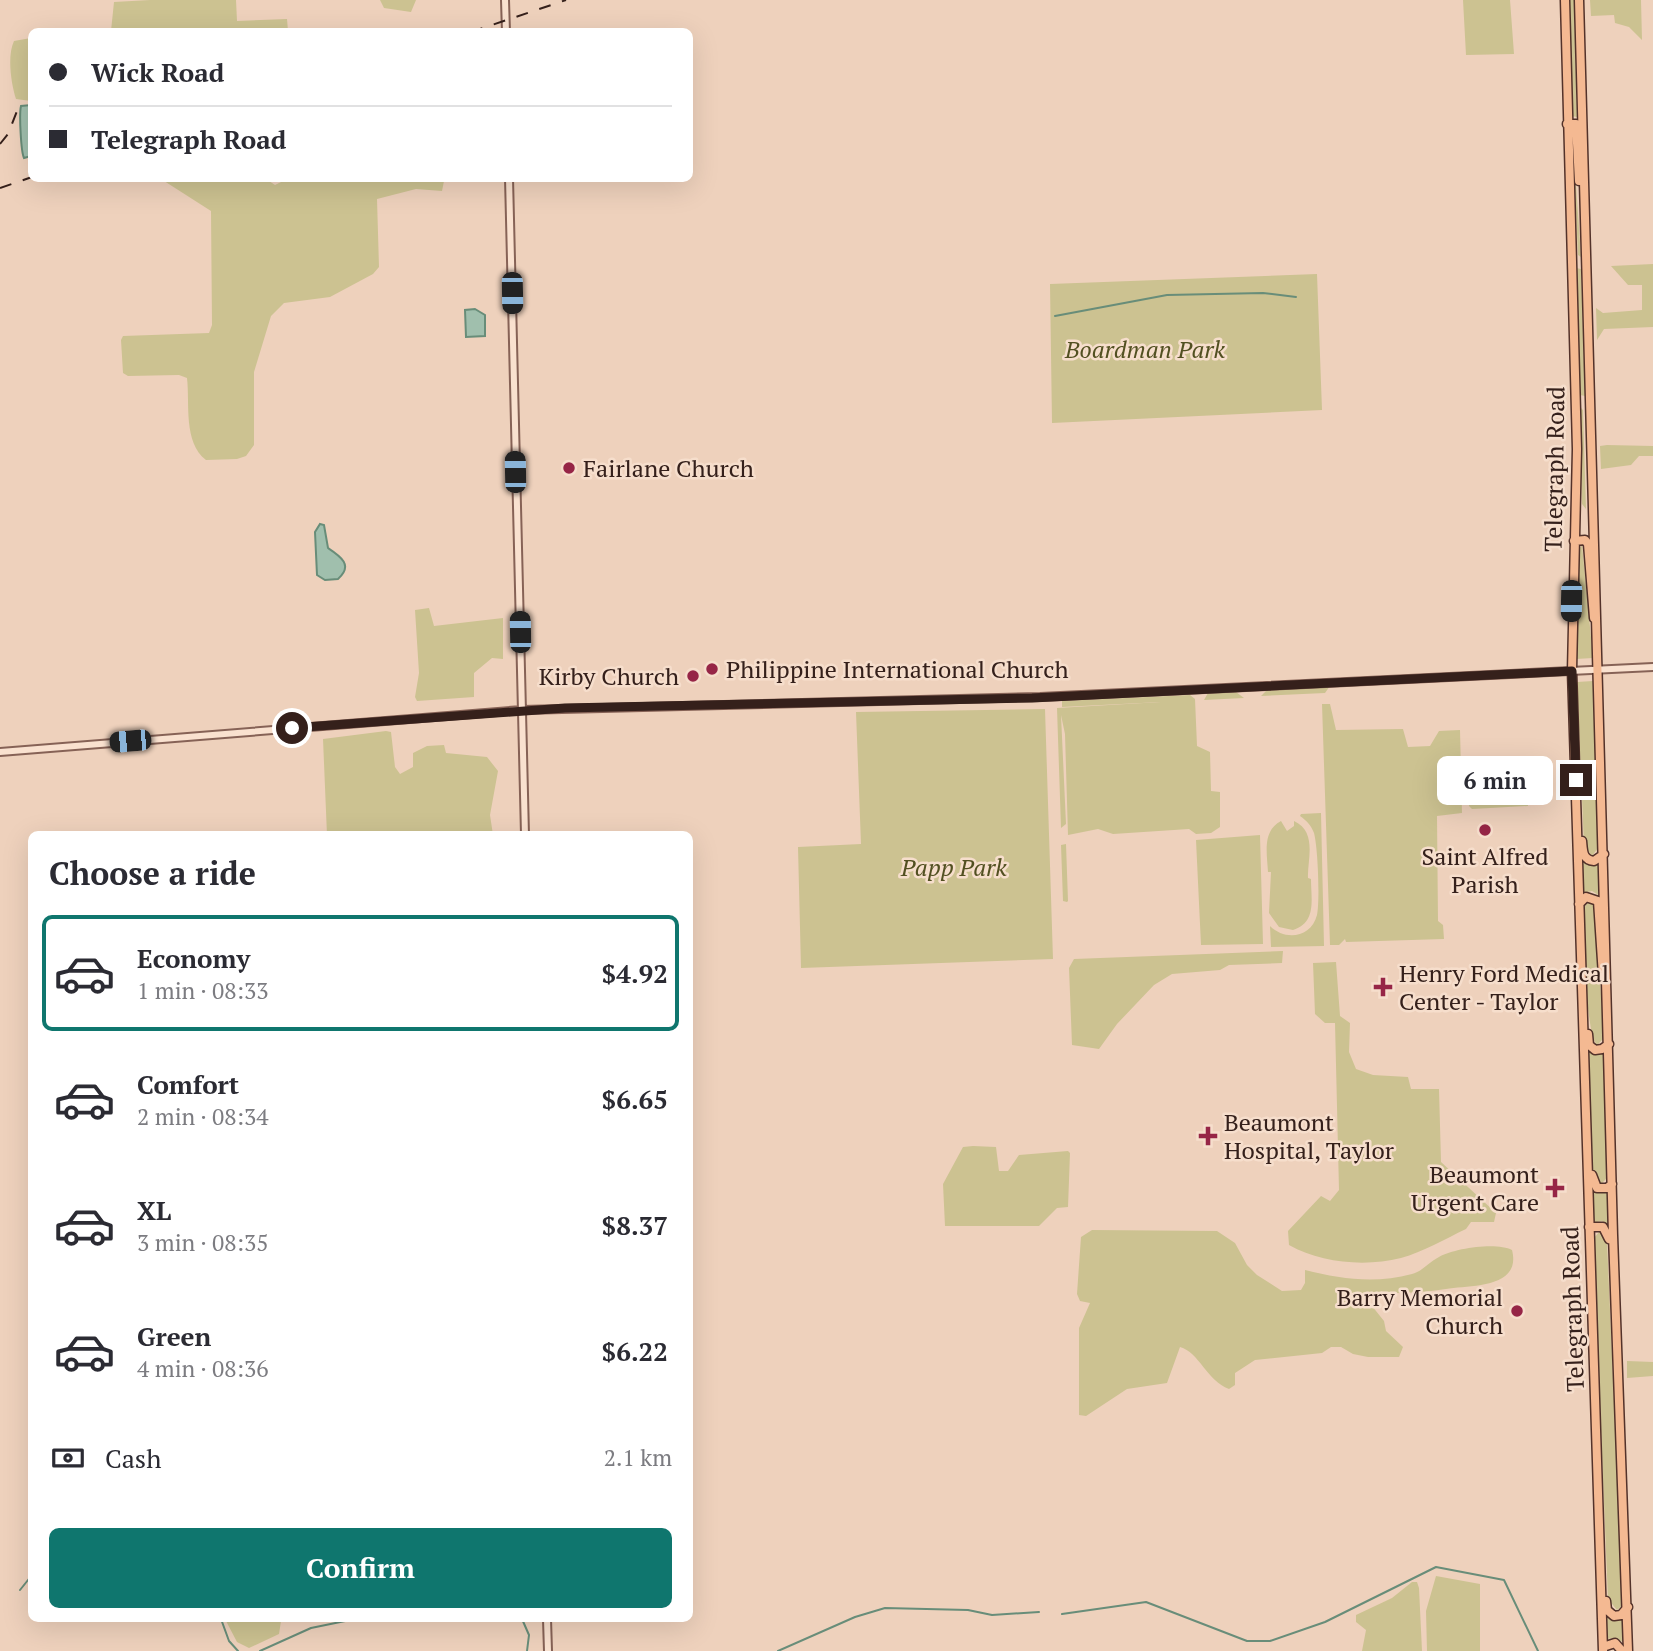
<!DOCTYPE html>
<meta charset="utf-8">
<style>
:root{--surface:#fff;--page:#f2f2f3;--text:#2b2b33;--muted:#7c7c81;--line:#e1e1e2;--accent:#0f766e}
body{margin:0;font-family:"PT Serif",serif;background:var(--page);color:var(--text);height:100vh;display:flex;flex-direction:column;font-size:26px;white-space:nowrap}
*{box-sizing:border-box;margin:0}
p{font-size:23px;color:var(--muted)}
.icon{flex:none;width:38px;height:38px;fill:none;stroke:currentColor;stroke-width:2;stroke-linecap:round;stroke-linejoin:round}
.map{position:relative;flex:1;overflow:hidden}
.drawer{position:absolute;left:28px;top:831px;width:665px;height:791px;display:flex;flex-direction:column;background:var(--surface);border-radius:10px;box-shadow:0 7px 28px #0002}
.drawer>*{flex:none}
.guide{position:absolute;left:28px;top:28px;width:665px;height:154px;border-radius:10px;box-shadow:0 7px 28px #0002;display:grid;align-content:center;height:154px;padding:0 21px;background:var(--surface)}
.end{position:absolute;width:32px;height:32px;margin:-16px;border:9px solid #35201b;background:#fff;box-shadow:0 0 0 4px #fff}
.from{border-radius:50%}
.bubble{position:absolute;height:49px;border-radius:10px;background:var(--surface);box-shadow:0 7px 28px #0002;font-size:23px;font-weight:700;line-height:49px;text-align:center}
.car{position:absolute;width:21px;height:42px;margin:-21px -10px;border-radius:9px;box-shadow:0 0 5px 2px #0007;background:linear-gradient(#222 24%,#8ab4d8 0 40%,#222 0 76%,#8ab4d8 0 86%,#222 0)}
.guide b{display:flex;align-items:center;gap:24px;height:66px;font-size:26px}
.guide b+b{border-top:2px solid var(--line)}
.guide i{width:18px;height:18px;background:var(--text)}
ul{padding:0;list-style:none}
li{display:flex;align-items:center;gap:21px;height:116px;margin:0 14px 10px;padding:0 7px;border:4px solid transparent;border-radius:10px}
li div{flex:1}
li b{display:block;font-size:26px}
li em{font-style:normal;font-weight:700}
li.active{border-color:var(--accent)}
li>.icon{width:63px;height:63px;stroke-width:1.5}
h2{padding:0 21px;font-size:32px;line-height:84px}
.pay{display:flex;align-items:center;gap:18px;height:77px;padding:0 21px;font-size:26px}
.pay p{margin-inline-start:auto}
.action{display:flex;gap:14px;margin-top:auto;padding:14px 21px}
.action a{flex:1;height:80px;border-radius:10px;background:var(--accent);color:#fff;font-size:28px;font-weight:700;line-height:80px;text-align:center}
.map>svg:first-child{display:block}
.green{fill:#ccc291}
.water{fill:#a0bfad;stroke:#688d79;stroke-width:2}
.lines{fill:none;stroke-linecap:round;stroke-linejoin:round}
.stream{stroke:#688d79;stroke-width:2}
.minor-casing{stroke:#866256;stroke-width:10}
.major-casing{stroke:#53322a;stroke-width:11}
.minor{stroke:#f9e1cf;stroke-width:6}
.major{stroke:#f4b992;stroke-width:8}
.rail{stroke:#35201b;stroke-width:2;stroke-dasharray:12 12;stroke-linecap:butt}
.route{stroke:#35201b;stroke-width:9}
.poi-dot{fill:#962546;stroke:#f6decc;stroke-width:2.5}
.labels{text-anchor:middle;dominant-baseline:central;stroke-width:5;stroke-linejoin:round;paint-order:stroke}
.park-label{font-size:24px;font-style:italic;fill:#525021;stroke:#f6decc}
.poi-label{font-size:24px;fill:#35201b;stroke:#f6decc;text-anchor:start}
.street-label{font-size:24px;fill:#35201b;stroke:#f6decc}
</style>
<div class="map">
<svg width="1653" height="1651" viewBox="0 0 1653 1651">
<rect width="100%" height="100%" fill="#eed1bc"/>
<path class="green" d="M 150,0 L 236,0 L 237,21 L 287,19 L 288,31 L 111,31 L 114,2 Z
M 380,0 L 416,0 L 411,12 L 384,8 Z
M 1463,0 L 1510,0 L 1514,54 L 1466,55 Z
M 1569,0 L 1574,0 L 1577,117 L 1571,116 Z
M 1590,0 L 1641,0 L 1642,40 L 1629,27 L 1615,23 L 1614,15 L 1591,16 Z
M 31,38 L 31,101 L 16,99 C 11,83 7,56 14,41 Z
M 1572,127 L 1581,257 L 1578,255 Z
M 287,179 L 450,179 L 444,181 L 442,191 L 416,189 L 377,199 L 379,267 L 373,274 L 330,297 L 284,303 L 271,316 L 254,372 L 254,445 L 246,456 L 237,459 L 206,460 C 183,442 190,404 187,378 L 179,375 L 128,376 L 123,373 L 121,340 L 123,336 L 209,333 L 212,325 L 211,211 L 161,179 L 266,179 L 275,185 Z
M 1653,264 L 1653,327 L 1604,329 L 1597,340 L 1596,308 L 1603,313 L 1642,310 L 1642,285 L 1628,285 L 1611,266 Z
M 1576,268 L 1581,269 L 1585,396 L 1580,395 Z
M 1317,274 L 1322,410 L 1052,423 L 1050,284 Z
M 1580,407 L 1583,410 L 1586,509 L 1582,504 Z
M 1607,445 L 1653,446 L 1653,456 L 1639,456 L 1631,465 L 1601,469 L 1600,446 Z
M 1582,545 L 1593,658 L 1576,659 L 1579,549 Z
M 429,608 L 434,626 L 503,618 L 503,659 L 492,658 L 474,673 L 474,697 L 417,701 L 415,697 L 419,673 L 415,610 Z
M 1593,681 L 1598,848 L 1592,856 L 1584,845 L 1577,682 Z
M 1330,686 L 1325,693 L 1261,696 L 1267,690 Z
M 1236,692 L 1244,698 L 1204,700 L 1208,693 Z
M 1190,695 L 1195,699 L 1197,746 L 1210,752 L 1211,791 L 1220,792 L 1220,827 L 1211,833 L 1196,834 L 1189,829 L 1113,834 L 1098,829 L 1068,835 L 1065,734 L 1061,715 L 1066,824 L 1061,828 L 1057,708 L 1161,702 L 1062,707 L 1062,701 Z
M 1322,704 L 1330,704 L 1336,730 L 1403,729 L 1408,747 L 1430,746 L 1439,731 L 1460,730 L 1462,813 L 1437,816 L 1438,921 L 1443,925 L 1444,939 L 1346,942 L 1345,939 L 1339,945 L 1330,945 Z
M 1045,709 L 1053,959 L 801,968 L 798,847 L 861,844 L 856,712 Z
M 386,731 L 391,732 L 395,767 L 400,774 L 413,767 L 413,753 L 427,746 L 444,745 L 446,753 L 487,757 L 498,771 L 490,815 L 493,835 L 327,835 L 323,739 Z
M 1471,777 L 1500,780 L 1501,797 L 1527,796 L 1528,806 L 1472,809 L 1469,806 L 1468,782 Z
M 1321,813 L 1324,946 L 1271,947 L 1270,926 C 1285,941 1311,938 1317,915 C 1320,900 1318,848 1314,833 C 1311,825 1307,821 1300,816 L 1301,814 Z
M 1281,821 L 1287,831 L 1294,826 L 1294,821 C 1318,832 1307,861 1308,878 L 1311,879 C 1311,899 1317,923 1293,930 L 1279,927 L 1269,913 L 1271,872 L 1268,872 C 1267,853 1262,831 1281,821 Z
M 1260,835 L 1263,944 L 1201,945 L 1196,840 Z
M 1066,844 L 1068,901 L 1067,902 L 1063,901 L 1061,845 Z
M 1582,862 L 1592,866 L 1599,864 L 1600,896 L 1592,891 L 1583,893 Z
M 1590,901 L 1595,907 L 1604,1038 L 1597,1045 C 1585,1033 1584,932 1583,908 Z
M 1283,951 L 1282,963 L 1229,965 L 1220,970 L 1172,974 L 1154,985 L 1117,1024 L 1099,1049 L 1072,1045 L 1069,968 L 1074,959 Z
M 1336,962 L 1340,1016 L 1350,1023 L 1349,1052 L 1356,1069 L 1373,1075 L 1408,1077 L 1411,1089 L 1439,1089 L 1441,1162 L 1496,1213 L 1494,1222 L 1471,1222 L 1466,1229 C 1445,1239 1423,1252 1401,1258 C 1365,1267 1321,1263 1289,1245 L 1288,1231 L 1321,1196 L 1330,1201 L 1339,1190 L 1335,1023 L 1325,1023 L 1315,1014 L 1313,963 Z
M 1588,1051 L 1593,1054 L 1604,1053 L 1608,1177 L 1601,1184 L 1593,1172 Z
M 973,1146 L 996,1147 L 999,1171 L 1008,1171 L 1019,1155 L 1068,1151 L 1070,1153 L 1068,1207 L 1057,1208 L 1039,1226 L 945,1226 L 943,1184 L 963,1147 Z
M 1592,1190 L 1598,1193 L 1608,1192 L 1609,1226 L 1602,1221 L 1592,1223 Z
M 1092,1230 L 1217,1231 L 1235,1243 L 1247,1265 L 1257,1275 L 1282,1291 L 1301,1290 L 1305,1283 L 1305,1270 C 1341,1279 1375,1284 1412,1274 C 1423,1271 1429,1262 1439,1257 C 1455,1248 1497,1242 1512,1250 C 1522,1289 1469,1285 1446,1289 C 1420,1293 1396,1294 1369,1293 L 1368,1301 L 1384,1321 L 1386,1331 L 1403,1347 L 1399,1357 L 1368,1357 L 1353,1354 L 1341,1347 L 1331,1347 L 1322,1353 L 1255,1360 L 1235,1373 L 1235,1385 L 1229,1389 C 1207,1381 1199,1352 1180,1347 L 1167,1383 L 1127,1389 L 1086,1416 L 1079,1415 L 1079,1328 L 1090,1303 L 1080,1301 L 1077,1294 L 1081,1237 Z
M 1600,1231 L 1607,1242 L 1623,1605 L 1617,1610 L 1608,1599 L 1593,1239 Z
M 1627,1361 L 1653,1362 L 1653,1376 L 1627,1378 Z
M 1436,1576 L 1480,1584 L 1480,1651 L 1427,1651 L 1426,1611 Z
M 1412,1582 L 1417,1582 L 1419,1588 L 1422,1651 L 1362,1651 L 1366,1630 L 1356,1622 L 1356,1615 L 1392,1598 Z
M 1606,1616 L 1615,1620 L 1623,1618 L 1623,1642 L 1614,1638 L 1606,1639 Z
M 225,1619 L 281,1619 L 281,1621 L 279,1634 L 249,1648 L 237,1642 Z"/>
<path class="water" d="M 31,105 L 31,156 L 24,158 C 21,152 19,114 21,106 Z
M 475,309 L 485,315 L 485,336 L 466,337 L 465,310 Z
M 320,524 L 324,525 L 328,548 C 340,556 354,565 338,579 L 325,580 L 317,575 L 315,532 Z"/>
<g class="lines">
<path class="stream" d="M 1055,316 L 1167,295 L 1263,293 L 1296,297
M 20,1590 L 32,1575
M 1062,1614 L 1146,1602 L 1247,1641 L 1270,1641 L 1325,1622 L 1436,1567 L 1504,1580 L 1538,1651
M 221,1619 L 229,1641 L 238,1651
M 522,1619 L 529,1635 L 527,1651
M 260,1651 L 311,1628 L 355,1619
M 778,1651 L 855,1617 L 885,1608 L 968,1610 L 992,1615 L 1039,1612"/>
<defs>
<path id="minor" d="M 505,0 L 506,32
M 509,178 L 525,835
M 0,752 L 522,710 L 1040,697 L 1653,667
M 547,1619 L 548,1651"/>
<path id="major" d="M 1565,0 L 1577,449 L 1572,671 L 1603,1651
M 1579,0 L 1613,1235 L 1628,1651
M 1567,124 L 1576,124 L 1579,181
M 1574,541 L 1585,540 L 1588,544 L 1594,618
M 1582,841 C 1583,850 1582,860 1594,861 L 1604,854
M 1579,904 L 1586,897 L 1598,901 L 1603,976
M 1588,1034 L 1589,1045 L 1595,1050 L 1602,1049 L 1609,1044
M 1592,1175 L 1597,1188 L 1607,1188 L 1612,1184
M 1589,1227 L 1603,1227 L 1609,1239
M 1606,1601 L 1607,1610 L 1614,1616 L 1621,1615 L 1628,1607
M 1603,1647 L 1615,1643 L 1622,1651"/>
</defs>
<use href="#minor" class="minor-casing"/>
<use href="#major" class="major-casing"/>
<use href="#minor" class="minor"/>
<use href="#major" class="major"/>
<path class="rail" d="M 471,32 L 566,0
M 0,144 L 8,134 L 19,106
M 0,188 L 32,177"/>
</g>
<g class="lines">
<path class="route" d="M 292,728 L 565,708 L 1032,698 L 1572,671 L 1576,780"/>
</g>
<g class="poi-dot">
<circle cx="569" cy="468" r="7"/>
<circle cx="712" cy="669" r="7"/>
<circle cx="693" cy="676" r="7"/>
<circle cx="1485" cy="830" r="7"/>
<path d="M1379.5 976.5h7v7h7v7h-7v7h-7v-7h-7v-7h7z"/>
<path d="M1204.5 1125.5h7v7h7v7h-7v7h-7v-7h-7v-7h7z"/>
<path d="M1551.5 1177.5h7v7h7v7h-7v7h-7v-7h-7v-7h7z"/>
<circle cx="1517" cy="1311" r="7"/>
</g>
<g class="labels">
<g class="park-label">
<text x="1145" y="349">Boardman Park</text>
<text x="954" y="867">Papp Park</text>
</g>
<g class="poi-label">
<text x="583" y="468">Fairlane Church</text>
<text x="726" y="669">Philippine International Church</text>
<text x="679" y="676" text-anchor="end">Kirby Church</text>
<text x="1485" y="856" text-anchor="middle">Saint Alfred<tspan x="1485" dy="28">Parish</tspan></text>
<text x="1399" y="973">Henry Ford Medical<tspan x="1399" dy="28">Center - Taylor</tspan></text>
<text x="1224" y="1122">Beaumont<tspan x="1224" dy="28">Hospital, Taylor</tspan></text>
<text x="1539" y="1174" text-anchor="end">Beaumont<tspan x="1539" dy="28">Urgent Care</tspan></text>
<text x="1503" y="1297" text-anchor="end">Barry Memorial<tspan x="1503" dy="28">Church</tspan></text>
</g>
<g class="street-label">
<text transform="translate(1554 469) rotate(-89)">Telegraph Road</text>
<text transform="translate(1572 1309) rotate(-92)">Telegraph Road</text>
</g>
</g>
</svg>
<i class="end from" style="left:292px;top:728px"></i>
<i class="end" style="left:1576px;top:780px"></i>
<div class="bubble" style="left:1437px;top:756px;width:116px">6 min</div>
<i class="car" style="left:512px;top:293px;rotate:179deg"></i>
<i class="car" style="left:515px;top:472px;rotate:359deg"></i>
<i class="car" style="left:1571px;top:601px;rotate:181deg"></i>
<i class="car" style="left:520px;top:632px;rotate:359deg"></i>
<i class="car" style="left:130px;top:741px;rotate:265deg"></i>
<div class="guide">
<b><i class="from"></i>Wick Road</b>
<b><i></i>Telegraph Road</b>
</div>
<section class="drawer">
<h2>Choose a ride</h2>
<ul>
<li class="active"><svg class="icon" aria-label="car" viewBox="0 0 24 24"><path d="M5 17H2v-5l4-1 3-4h7l3 4 3 1v5h-3M9 17h6M6 11h13"/><circle cx="7" cy="17" r="2"/><circle cx="17" cy="17" r="2"/></svg><div><b>Economy</b><p>1 min · 08:33</p></div><em>$4.92</em></li>
<li><svg class="icon" aria-label="car" viewBox="0 0 24 24"><path d="M5 17H2v-5l4-1 3-4h7l3 4 3 1v5h-3M9 17h6M6 11h13"/><circle cx="7" cy="17" r="2"/><circle cx="17" cy="17" r="2"/></svg><div><b>Comfort</b><p>2 min · 08:34</p></div><em>$6.65</em></li>
<li><svg class="icon" aria-label="car" viewBox="0 0 24 24"><path d="M5 17H2v-5l4-1 3-4h7l3 4 3 1v5h-3M9 17h6M6 11h13"/><circle cx="7" cy="17" r="2"/><circle cx="17" cy="17" r="2"/></svg><div><b>XL</b><p>3 min · 08:35</p></div><em>$8.37</em></li>
<li><svg class="icon" aria-label="car" viewBox="0 0 24 24"><path d="M5 17H2v-5l4-1 3-4h7l3 4 3 1v5h-3M9 17h6M6 11h13"/><circle cx="7" cy="17" r="2"/><circle cx="17" cy="17" r="2"/></svg><div><b>Green</b><p>4 min · 08:36</p></div><em>$6.22</em></li>
</ul>
<div class="pay"><svg class="icon" aria-label="cash" viewBox="0 0 24 24"><path d="M3 7h18v10H3z"/><circle cx="12" cy="12" r="2"/></svg>Cash<p>2.1 km</p></div>
<div class="action"><a>Confirm</a></div>
</section>
</div>
